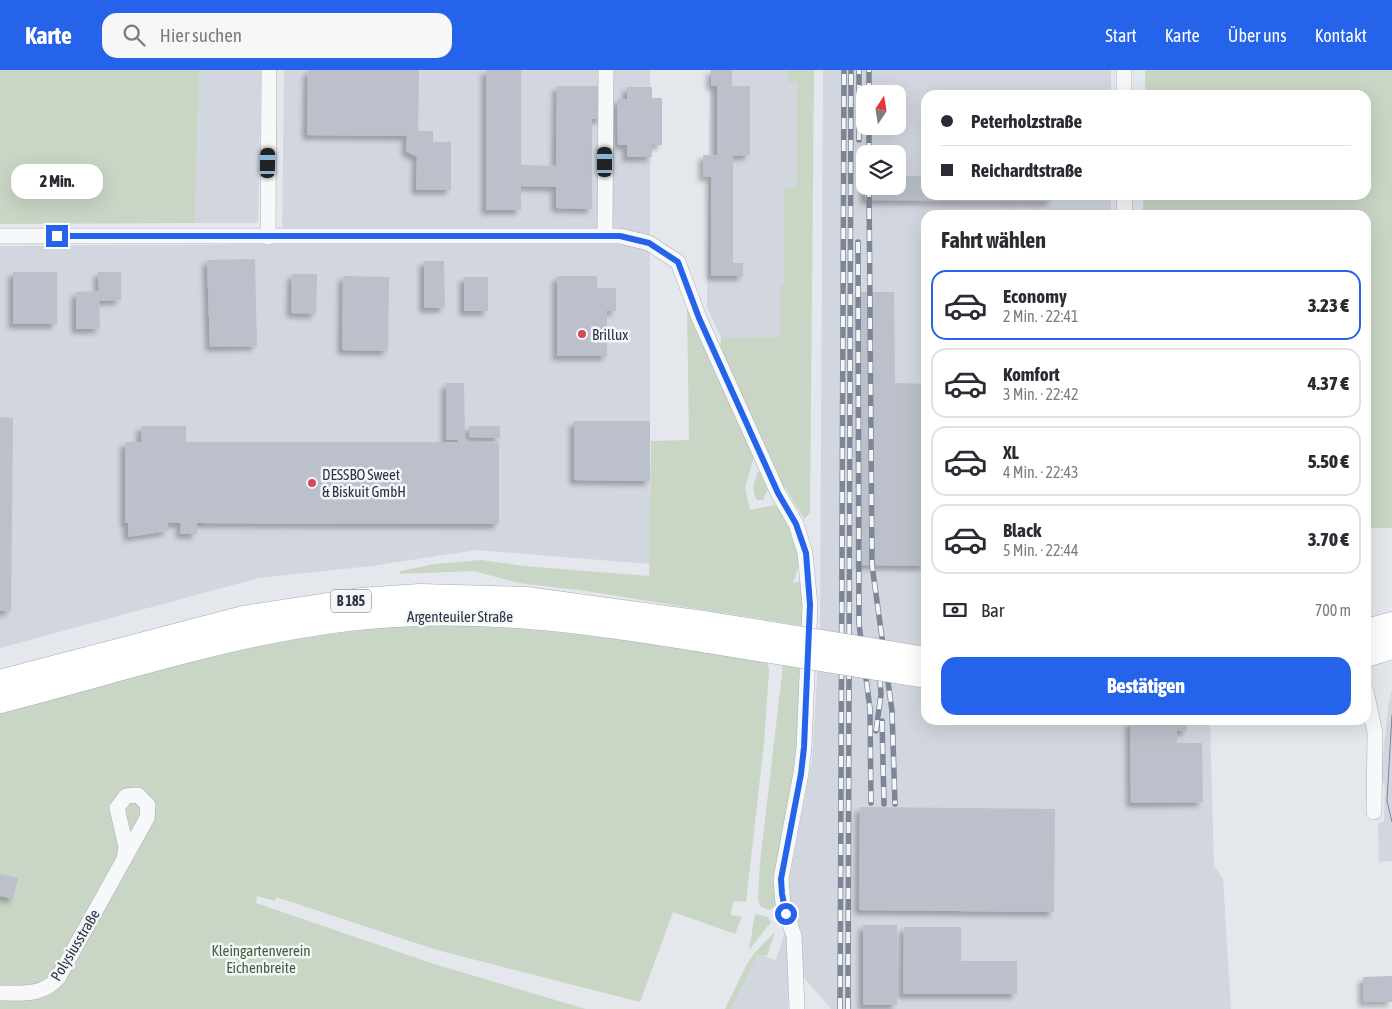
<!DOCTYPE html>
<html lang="de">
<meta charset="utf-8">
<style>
:root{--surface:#fff;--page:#f7f7f7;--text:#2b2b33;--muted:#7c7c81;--line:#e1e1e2;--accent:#2563eb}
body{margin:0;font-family:"Asap Condensed",sans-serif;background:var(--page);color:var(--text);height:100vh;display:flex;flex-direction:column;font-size:19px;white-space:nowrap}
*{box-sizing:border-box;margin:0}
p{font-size:16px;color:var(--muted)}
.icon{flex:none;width:28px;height:28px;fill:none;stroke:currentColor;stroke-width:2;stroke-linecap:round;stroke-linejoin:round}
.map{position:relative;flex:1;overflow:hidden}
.drawer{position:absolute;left:921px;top:140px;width:450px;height:515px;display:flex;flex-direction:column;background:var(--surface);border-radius:15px;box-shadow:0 5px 20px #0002}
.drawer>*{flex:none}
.top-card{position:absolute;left:921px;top:20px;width:450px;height:110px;border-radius:15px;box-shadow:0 5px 20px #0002;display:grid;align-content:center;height:110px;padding:0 20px;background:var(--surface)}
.needle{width:32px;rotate:12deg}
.fabs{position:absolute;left:856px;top:15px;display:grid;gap:10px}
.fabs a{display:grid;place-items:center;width:50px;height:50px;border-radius:10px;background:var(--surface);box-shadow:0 5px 20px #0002;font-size:25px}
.end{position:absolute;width:22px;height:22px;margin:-11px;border:6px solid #2563eb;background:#fff;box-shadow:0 0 0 2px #fff}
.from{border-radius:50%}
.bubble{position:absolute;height:35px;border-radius:15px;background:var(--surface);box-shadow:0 5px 20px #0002;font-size:16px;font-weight:800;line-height:35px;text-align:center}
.car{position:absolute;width:15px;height:30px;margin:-15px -8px;border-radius:6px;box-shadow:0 0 4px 1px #0007;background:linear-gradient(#222 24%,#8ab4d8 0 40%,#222 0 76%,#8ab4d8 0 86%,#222 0)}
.top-card b{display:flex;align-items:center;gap:18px;height:48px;font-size:19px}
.top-card b+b{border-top:1px solid var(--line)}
.top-card i{width:12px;height:12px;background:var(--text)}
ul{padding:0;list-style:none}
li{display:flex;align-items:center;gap:15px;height:70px;margin:0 10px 8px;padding:0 10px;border:2px solid var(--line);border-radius:15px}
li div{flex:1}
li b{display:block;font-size:19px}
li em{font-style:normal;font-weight:800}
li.selected{border-color:var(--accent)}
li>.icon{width:45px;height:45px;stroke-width:1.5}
h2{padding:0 20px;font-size:22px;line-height:60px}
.pay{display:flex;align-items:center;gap:12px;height:55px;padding:0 20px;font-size:19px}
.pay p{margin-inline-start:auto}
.primary-button{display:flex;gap:10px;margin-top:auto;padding:10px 20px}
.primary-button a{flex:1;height:58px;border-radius:15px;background:var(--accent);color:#fff;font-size:20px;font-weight:800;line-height:58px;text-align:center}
header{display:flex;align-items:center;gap:30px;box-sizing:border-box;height:70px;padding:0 25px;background:var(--accent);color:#fff}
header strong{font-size:24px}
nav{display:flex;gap:28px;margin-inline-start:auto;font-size:18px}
.search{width:350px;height:45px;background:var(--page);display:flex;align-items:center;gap:12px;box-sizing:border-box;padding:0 18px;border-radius:15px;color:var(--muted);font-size:19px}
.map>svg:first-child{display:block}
.built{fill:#d2d6de;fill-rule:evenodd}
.green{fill:#c9d6c5}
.building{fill:#bbc0ca;filter:url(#shadow)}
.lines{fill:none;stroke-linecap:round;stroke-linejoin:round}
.minor-casing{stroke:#a9aeb7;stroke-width:16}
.primary-casing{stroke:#a3abb8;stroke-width:25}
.minor{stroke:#f7f8fa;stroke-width:15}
.primary{stroke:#fff;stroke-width:24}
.tram{stroke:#7d8696;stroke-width:1}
.rail-casing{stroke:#7d8696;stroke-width:5.5}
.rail{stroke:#f4f6f9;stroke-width:4;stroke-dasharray:11;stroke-linecap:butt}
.primary-bridge-casing{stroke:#a3abb8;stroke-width:25;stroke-linecap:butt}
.primary-bridge{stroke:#fff;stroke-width:24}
.route{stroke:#2563eb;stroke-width:6}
.poi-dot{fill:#d1495b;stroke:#f4f6f9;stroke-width:2}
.labels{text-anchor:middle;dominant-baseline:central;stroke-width:5;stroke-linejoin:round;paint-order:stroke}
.shield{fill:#f4f6f9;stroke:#676e7b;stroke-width:1}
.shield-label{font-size:14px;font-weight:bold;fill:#2b3445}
.poi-label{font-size:15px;fill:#2b3445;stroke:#f4f6f9;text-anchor:start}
.street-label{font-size:15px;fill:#2b3445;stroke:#f4f6f9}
.park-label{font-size:15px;fill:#3f6138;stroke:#f4f6f9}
</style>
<header>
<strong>Karte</strong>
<div class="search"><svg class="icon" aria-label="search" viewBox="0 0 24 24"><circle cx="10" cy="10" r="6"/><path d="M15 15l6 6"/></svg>Hier suchen</div>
<nav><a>Start</a><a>Karte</a><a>Über uns</a><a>Kontakt</a></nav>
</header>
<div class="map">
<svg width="1392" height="939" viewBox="0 0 1392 939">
<defs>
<filter id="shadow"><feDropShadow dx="-4.5" dy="4.5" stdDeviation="2.5" flood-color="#0004"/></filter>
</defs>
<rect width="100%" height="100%" fill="#e4e7ec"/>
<path class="built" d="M 199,0 L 261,0 L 258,153 L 195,153 Z
M 284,0 L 650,0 L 650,494 L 477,480 L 371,496 L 259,508 L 0,578 L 0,176 L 282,174 Z
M 710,0 L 788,0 L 788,12 L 798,12 L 797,118 L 784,118 L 784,214 L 780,214 L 780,267 L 721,268 L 707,237 Z
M 823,0 L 1111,0 L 1111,25 L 926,25 L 926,125 L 1111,125 L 1111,145 L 926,145 L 926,650 L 1210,650 L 1214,796 L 1223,809 L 1231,939 L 831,939 L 803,907 L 798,849 L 788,894 L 788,939 L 732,939 L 757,884 L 776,890 L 792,839 L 788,822 L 791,800 L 812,690 L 820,559 ZM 865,24 L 898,24 L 898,56 L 865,56 ZM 865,84 L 898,84 L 898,116 L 865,116 Z
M 1392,620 L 1392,791 L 1379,792 L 1378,754 L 1384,751 L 1385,716 L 1381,708 L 1388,637 Z"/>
<path class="green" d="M 0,0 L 199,0 L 195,153 L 0,154 Z
M 788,0 L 814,0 L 810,443 L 804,449 L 785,417 L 783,448 L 788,455 L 800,491 L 793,513 L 803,511 L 804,556 L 586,521 L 518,513 L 474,501 L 399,504 L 401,501 L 434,494 L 481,490 L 524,496 L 649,506 L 651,371 L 689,370 L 687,235 L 754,387 L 745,418 L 750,440 L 774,435 L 779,439 L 779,408 L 720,280 L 721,268 L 780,267 L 780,214 L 784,214 L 784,118 L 797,118 L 797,12 L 788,12 Z
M 1145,0 L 1392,0 L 1392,458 L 1366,458 L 1366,145 L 1143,145 L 1143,125 L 1366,125 L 1366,25 L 1145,25 Z
M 758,402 L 761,402 L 768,419 L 763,430 L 757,430 C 751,422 754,411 758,402 Z
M 425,555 C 540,555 653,574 767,591 L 769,601 L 764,673 L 746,832 L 733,831 L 731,845 L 742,847 L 735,864 L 673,842 L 640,932 L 437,880 L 276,827 L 275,831 L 257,826 L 256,833 L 434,894 L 586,939 L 0,939 L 0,640 L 211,585 L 212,587 C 283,570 352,559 425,555 Z
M 783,595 L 802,598 L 798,680 L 775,806 L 777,836 L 769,840 L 760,836 L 758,828 L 760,793 Z
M 755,844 L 768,847 L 771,852 L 749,880 Z
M 775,862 L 767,886 L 757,885 L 732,939 L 725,939 L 747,894 L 756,881 Z"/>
<path class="building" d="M 308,0 L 419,0 L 418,61 L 433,61 L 433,72 L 451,72 L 451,120 L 416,120 L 417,87 L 406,81 L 407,66 L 307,65 Z
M 486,0 L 521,0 L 521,95 L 556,96 L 557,16 L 603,16 L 602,49 L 592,49 L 592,139 L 556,138 L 556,117 L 521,116 L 521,140 L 486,140 Z
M 711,0 L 732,0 L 732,16 L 750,16 L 750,85 L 733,86 L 733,193 L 743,193 L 743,206 L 711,206 L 711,107 L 703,107 L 703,85 L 717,85 L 717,16 L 711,16 Z
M 627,17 L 652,17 L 652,28 L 662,28 L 662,75 L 652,75 L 652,87 L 627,87 L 627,75 L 618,75 L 617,29 L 627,29 Z
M 898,106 L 926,106 L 926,125 L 1052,125 L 1052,131 L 865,130 L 865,116 L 898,116 Z
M 255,189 L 257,276 L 210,277 L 207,190 Z
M 424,191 L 444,191 L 445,238 L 424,238 Z
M 13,202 L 57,202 L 57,254 L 13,254 Z
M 98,202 L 121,202 L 121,230 L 99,231 L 100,259 L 76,259 L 76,222 L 99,221 Z
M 292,204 L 317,204 L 316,244 L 291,243 Z
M 343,206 L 389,207 L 388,281 L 342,280 Z
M 557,206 L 597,206 L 597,218 L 616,218 L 616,241 L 607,241 L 607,286 L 557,286 Z
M 464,207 L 488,207 L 488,241 L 464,241 Z
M 861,222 L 894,222 L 895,313 L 926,314 L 926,496 L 861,495 Z
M 446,313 L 464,313 L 465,370 L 462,372 L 499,373 L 499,454 L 197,453 L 197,464 L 180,464 L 181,453 L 168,453 L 168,461 L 128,467 L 128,453 L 125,453 L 125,372 L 141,372 L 141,356 L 186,356 L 186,372 L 458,372 L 458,370 L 446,370 Z
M 0,347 L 13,348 L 11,541 L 0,541 Z
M 574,351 L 650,351 L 650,411 L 574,410 Z
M 469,356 L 500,356 L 500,368 L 469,367 Z
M 1187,650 L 1187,661 L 1177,661 L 1177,673 L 1202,673 L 1203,732 L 1131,733 L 1130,651 Z
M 860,737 L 1055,739 L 1054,842 L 859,840 Z
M 0,804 L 18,808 L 13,829 L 0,826 Z
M 863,855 L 897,855 L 897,935 L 863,935 Z
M 904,857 L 961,857 L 961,891 L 1017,891 L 1017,924 L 903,924 Z
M 1392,906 L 1392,932 L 1363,932 L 1363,907 Z"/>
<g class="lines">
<defs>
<path id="minor" d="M 1124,0 L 1124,25
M 1124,125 L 1125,145
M 0,166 L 620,166 L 649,173 L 678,192 L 699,248 L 778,423 L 796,454 L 805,483 L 810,535 L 804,677 L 801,703 L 781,809 L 783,834 L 794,866 L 797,939
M 605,166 L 606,0
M 268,167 L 269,0
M 1366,621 L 1375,663 L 1374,742
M 0,923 C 22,923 43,926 58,908 L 147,748 L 148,735 L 138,725 L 126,726 L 117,738 L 126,777 L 124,789"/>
<path id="primary" d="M 1366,561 L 1392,554
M 1366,585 L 1392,577
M 0,612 L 243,548 L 360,530 L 420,526 L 526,529 L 710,554
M 0,631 C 126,599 250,556 380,546 C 490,537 599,553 708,571"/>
</defs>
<use href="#minor" class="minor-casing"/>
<use href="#primary" class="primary-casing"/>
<use href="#minor" class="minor"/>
<use href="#primary" class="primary"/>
<path class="tram" d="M 1392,645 L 1387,731 L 1392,752"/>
<defs>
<path id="rail" d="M 869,24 L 869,0
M 859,70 L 859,0
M 869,84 L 869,56
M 869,116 L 872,495 L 892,641 L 895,734
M 858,172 L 859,554 L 870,639 L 871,733
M 882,651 L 884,734
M 876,661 L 881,624 L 879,594
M 840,939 L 844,0
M 848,939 L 851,0"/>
</defs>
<use href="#rail" class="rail-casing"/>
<use href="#rail" class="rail"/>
<defs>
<path id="primary-bridge" d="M 710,554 L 926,589
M 708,571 L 926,606"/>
</defs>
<use href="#primary-bridge" class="primary-bridge-casing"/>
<use href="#primary-bridge" class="primary-bridge"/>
</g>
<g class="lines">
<path class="route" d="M 57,166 L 620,166 L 649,173 L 678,192 L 699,248 L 778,423 L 796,454 L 806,483 L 810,535 L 804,677 L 801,704 L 781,809 L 782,824 L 786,844"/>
</g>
<g class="poi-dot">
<circle cx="582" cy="264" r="5"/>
<circle cx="312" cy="413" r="5"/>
</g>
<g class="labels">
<rect class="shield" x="331" y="519.5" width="40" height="23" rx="4"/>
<g class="shield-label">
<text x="351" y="531">B 185</text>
</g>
<g class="poi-label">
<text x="592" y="264">Brillux</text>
<text x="322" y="404">DESSBO Sweet<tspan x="322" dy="17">&amp; Biskuit GmbH</tspan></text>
</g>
<g class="street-label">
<text x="460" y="546">Argenteuiler Straße</text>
<text transform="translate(75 875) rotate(-59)">Polysiusstraße</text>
</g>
<g class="park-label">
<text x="261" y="880">Kleingartenverein<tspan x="261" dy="17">Eichenbreite</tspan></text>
</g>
</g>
</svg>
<div class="fabs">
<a><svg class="needle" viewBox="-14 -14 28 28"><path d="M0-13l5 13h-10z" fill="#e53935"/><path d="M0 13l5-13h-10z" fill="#7c7c81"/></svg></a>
<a><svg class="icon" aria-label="layers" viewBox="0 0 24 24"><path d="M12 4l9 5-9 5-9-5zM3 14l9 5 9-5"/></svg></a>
</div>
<i class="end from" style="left:786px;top:844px"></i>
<i class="end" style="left:57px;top:166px"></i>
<div class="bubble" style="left:11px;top:94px;width:92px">2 Min.</div>
<i class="car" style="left:605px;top:92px;rotate:0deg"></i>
<i class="car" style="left:268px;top:93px;rotate:1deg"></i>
<div class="top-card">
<b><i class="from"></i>Peterholzstraße</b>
<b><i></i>Reichardtstraße</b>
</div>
<section class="drawer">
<h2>Fahrt wählen</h2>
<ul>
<li class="selected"><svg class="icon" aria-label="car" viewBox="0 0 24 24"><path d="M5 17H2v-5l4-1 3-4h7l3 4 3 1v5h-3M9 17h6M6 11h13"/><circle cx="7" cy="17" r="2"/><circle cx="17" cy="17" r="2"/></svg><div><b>Economy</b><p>2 Min. · 22:41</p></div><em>3.23 €</em></li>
<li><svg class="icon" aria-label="car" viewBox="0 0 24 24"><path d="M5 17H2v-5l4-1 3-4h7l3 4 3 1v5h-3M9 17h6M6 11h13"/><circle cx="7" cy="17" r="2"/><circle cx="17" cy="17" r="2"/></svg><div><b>Komfort</b><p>3 Min. · 22:42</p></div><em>4.37 €</em></li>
<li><svg class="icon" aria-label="car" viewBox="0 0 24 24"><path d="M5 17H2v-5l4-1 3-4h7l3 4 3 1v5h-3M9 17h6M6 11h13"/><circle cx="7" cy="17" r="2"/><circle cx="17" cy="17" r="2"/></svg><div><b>XL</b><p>4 Min. · 22:43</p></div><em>5.50 €</em></li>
<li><svg class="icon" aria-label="car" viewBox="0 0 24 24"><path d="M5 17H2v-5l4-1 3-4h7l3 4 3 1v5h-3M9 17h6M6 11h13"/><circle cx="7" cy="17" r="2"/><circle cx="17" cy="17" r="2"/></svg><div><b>Black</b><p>5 Min. · 22:44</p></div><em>3.70 €</em></li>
</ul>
<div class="pay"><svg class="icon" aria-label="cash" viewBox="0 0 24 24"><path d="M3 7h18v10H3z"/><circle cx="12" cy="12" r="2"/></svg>Bar<p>700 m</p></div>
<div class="primary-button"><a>Bestätigen</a></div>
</section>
</div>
